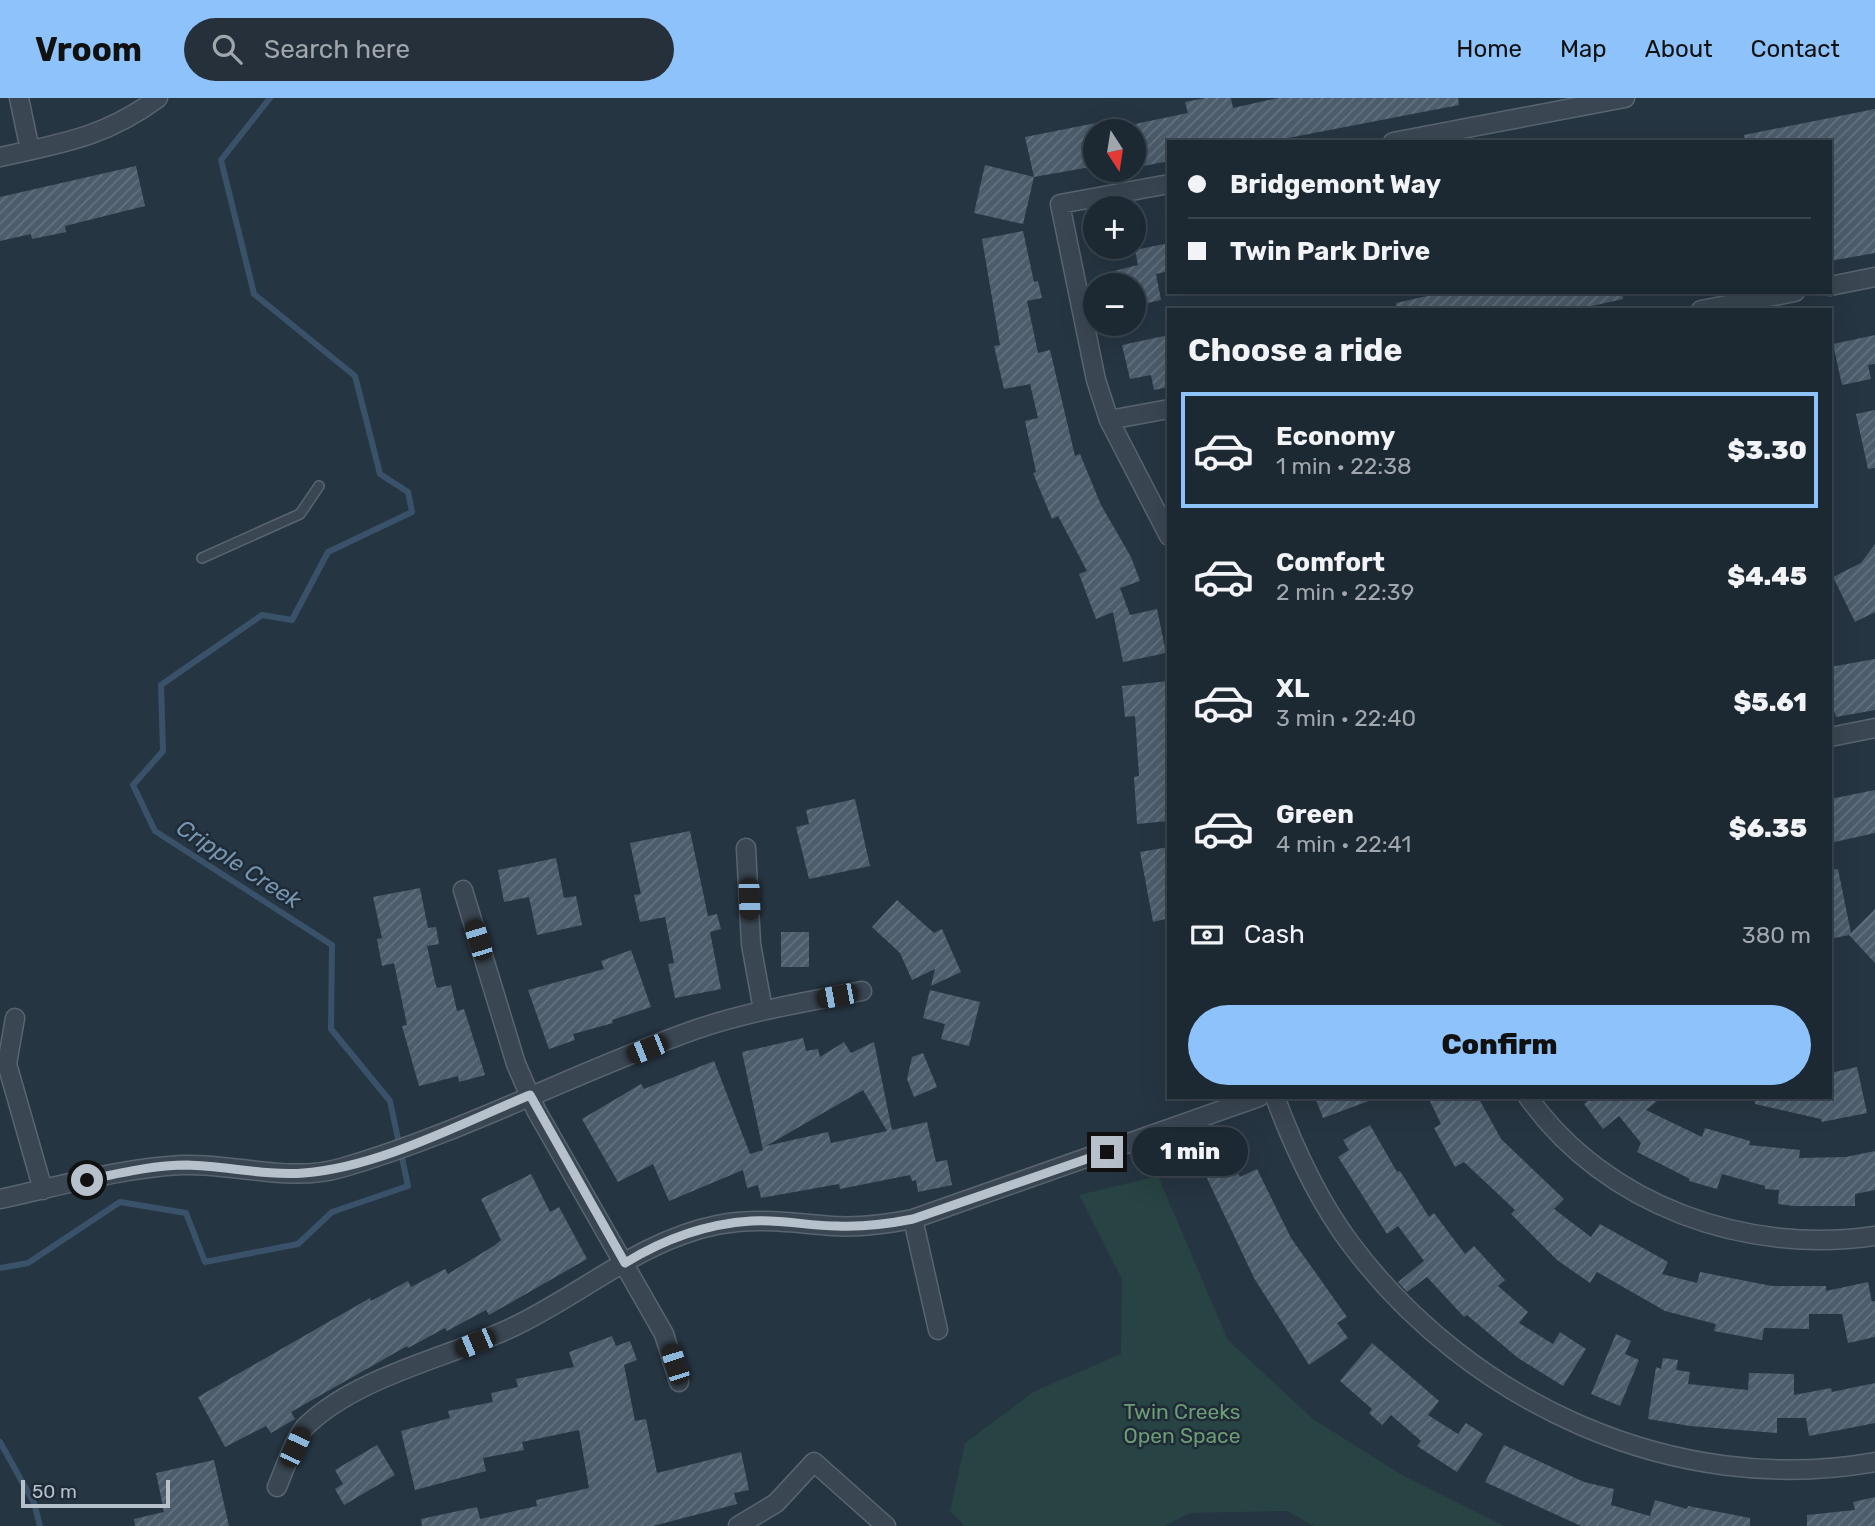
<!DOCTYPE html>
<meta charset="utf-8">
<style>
:root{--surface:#1c2832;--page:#25303a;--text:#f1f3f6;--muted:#a0a6ac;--line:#3a444d;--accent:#8dc2fb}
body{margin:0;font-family:Rubik,sans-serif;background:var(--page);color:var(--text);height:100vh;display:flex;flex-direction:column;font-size:26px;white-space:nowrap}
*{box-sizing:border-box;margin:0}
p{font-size:23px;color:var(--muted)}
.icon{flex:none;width:38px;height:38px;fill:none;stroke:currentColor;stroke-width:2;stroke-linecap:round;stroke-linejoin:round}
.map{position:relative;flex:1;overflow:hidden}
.side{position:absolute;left:1167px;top:210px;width:665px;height:791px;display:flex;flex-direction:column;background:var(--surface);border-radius:0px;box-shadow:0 7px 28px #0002,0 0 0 2px var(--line)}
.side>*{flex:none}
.banner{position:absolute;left:1167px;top:42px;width:665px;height:154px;border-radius:0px;box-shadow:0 7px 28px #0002,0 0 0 2px var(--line);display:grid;align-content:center;height:154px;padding:0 21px;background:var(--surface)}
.needle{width:46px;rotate:168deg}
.buttons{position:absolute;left:1083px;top:21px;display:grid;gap:14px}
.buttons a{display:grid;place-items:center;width:63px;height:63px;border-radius:50%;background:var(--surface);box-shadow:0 7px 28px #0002,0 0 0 2px var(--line);font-size:35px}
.scale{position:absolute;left:21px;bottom:18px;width:149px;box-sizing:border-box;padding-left:7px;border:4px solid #b7c1cc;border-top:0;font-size:19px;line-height:24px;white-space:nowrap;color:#b7c1cc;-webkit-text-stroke:5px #1f2b37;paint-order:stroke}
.end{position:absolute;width:32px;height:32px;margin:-16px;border:9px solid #b7c1cc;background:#111;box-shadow:0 0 0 4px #111}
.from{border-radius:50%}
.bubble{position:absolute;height:49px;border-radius:24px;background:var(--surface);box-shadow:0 7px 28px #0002,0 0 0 2px var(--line);font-size:23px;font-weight:800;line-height:49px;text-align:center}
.car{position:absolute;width:21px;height:42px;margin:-21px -10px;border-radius:9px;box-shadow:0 0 5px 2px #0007;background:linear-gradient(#222 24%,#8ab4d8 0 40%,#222 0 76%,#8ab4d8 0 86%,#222 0)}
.banner b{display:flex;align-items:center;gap:24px;height:66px;font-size:26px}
.banner b+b{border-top:2px solid var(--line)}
.banner i{width:18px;height:18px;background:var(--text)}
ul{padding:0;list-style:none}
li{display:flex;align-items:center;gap:21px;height:116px;margin:0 14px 10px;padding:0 7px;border:4px solid transparent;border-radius:0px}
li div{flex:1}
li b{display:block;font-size:26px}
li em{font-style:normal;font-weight:800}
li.selected{border-color:var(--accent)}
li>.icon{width:63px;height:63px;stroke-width:1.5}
h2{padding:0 21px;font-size:32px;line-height:84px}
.pay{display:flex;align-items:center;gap:18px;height:77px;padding:0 21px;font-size:26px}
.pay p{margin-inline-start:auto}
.button{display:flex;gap:14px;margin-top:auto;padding:14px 21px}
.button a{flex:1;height:80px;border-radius:42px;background:var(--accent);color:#111;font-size:28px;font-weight:800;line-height:80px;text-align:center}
header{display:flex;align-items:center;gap:42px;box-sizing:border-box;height:98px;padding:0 35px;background:var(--accent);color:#111}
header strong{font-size:33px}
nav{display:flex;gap:38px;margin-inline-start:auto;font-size:24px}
.search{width:490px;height:63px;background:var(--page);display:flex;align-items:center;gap:18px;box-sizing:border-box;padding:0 24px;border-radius:38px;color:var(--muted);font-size:26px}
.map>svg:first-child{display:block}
.park{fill:#284343}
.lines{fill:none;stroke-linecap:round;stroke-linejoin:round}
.stream{stroke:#39526a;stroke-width:6}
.building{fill:url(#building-hatch);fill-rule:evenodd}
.lane-casing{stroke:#58646f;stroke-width:12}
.street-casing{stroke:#58646f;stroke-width:21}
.lane{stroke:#3a4652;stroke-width:9}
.street{stroke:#3a4652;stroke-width:18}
.route{stroke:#b7c1cc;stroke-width:9}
.labels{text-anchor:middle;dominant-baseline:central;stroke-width:5;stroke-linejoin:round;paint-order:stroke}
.park-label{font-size:21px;fill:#6d9d74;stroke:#1f2b37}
.water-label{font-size:23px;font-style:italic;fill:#7695b0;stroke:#1f2b37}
</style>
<header>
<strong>Vroom</strong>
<div class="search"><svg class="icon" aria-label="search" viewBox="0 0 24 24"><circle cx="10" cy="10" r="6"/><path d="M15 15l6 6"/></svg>Search here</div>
<nav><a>Home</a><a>Map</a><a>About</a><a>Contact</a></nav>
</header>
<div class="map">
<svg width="1875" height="1428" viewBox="0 0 1875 1428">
<defs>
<pattern id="building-hatch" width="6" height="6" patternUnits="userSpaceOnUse" patternTransform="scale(1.75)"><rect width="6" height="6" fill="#4c5c6b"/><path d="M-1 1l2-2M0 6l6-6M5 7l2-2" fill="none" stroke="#64727f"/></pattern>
</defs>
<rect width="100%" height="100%" fill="#263542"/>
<path class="park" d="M 1158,1078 L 1228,1242 L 1313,1321 L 1402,1377 L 1504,1428 L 1314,1428 L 1287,1413 L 1190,1415 L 1164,1428 L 965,1428 L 950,1413 L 965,1345 L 1035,1293 L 1121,1256 L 1122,1181 L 1079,1097 Z"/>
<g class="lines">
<path class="stream" d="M 0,1170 L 28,1165 L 120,1104 L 186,1115 L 205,1164 L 298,1146 L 332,1114 L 408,1088 L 390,1003 L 331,931 L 332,847 L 155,733 L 133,687 L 163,653 L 161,587 L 262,517 L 292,522 L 328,454 L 412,414 L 408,394 L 380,376 L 355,278 L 254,196 L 221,62 L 270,0
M 0,1344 L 34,1405 L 40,1428"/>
</g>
<path class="building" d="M 1205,0 L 1231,0 L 1233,10 L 1278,0 L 1458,0 L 1459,7 L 1268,44 L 1169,44 L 1169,63 L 1144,68 L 1135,26 L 1188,15 L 1185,4 Z
M 1875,11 L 1875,155 L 1830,163 L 1830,44 L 1745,44 L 1744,37 Z
M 1096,25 L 1096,68 L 1034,79 L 1023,126 L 974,115 L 985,67 L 1034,79 L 1025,39 Z
M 136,68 L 145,108 L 65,128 L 66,134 L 32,141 L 31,136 L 0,143 L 0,99 Z
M 1023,133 L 1034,184 L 1038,183 L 1042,200 L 1027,203 L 1038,255 L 1050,252 L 1075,358 L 1080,356 L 1101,407 L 1131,459 L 1140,483 L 1120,490 L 1130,517 L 1157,511 L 1166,555 L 1123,564 L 1113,514 L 1096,521 L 1079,476 L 1087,473 L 1058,418 L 1052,421 L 1033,375 L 1036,374 L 1025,323 L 1038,320 L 1030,286 L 1004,291 L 994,248 L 1000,247 L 982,141 Z
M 1169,145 L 1169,173 L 1156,176 L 1161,202 L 1134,208 L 1134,187 L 1112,187 L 1110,174 L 1138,167 L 1135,152 Z
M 1445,194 L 1622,194 L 1623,201 L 1574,212 L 1396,212 L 1396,205 Z
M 1169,237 L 1169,289 L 1154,292 L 1151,277 L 1130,281 L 1122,247 Z
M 1875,237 L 1875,266 L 1868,267 L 1871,281 L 1842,287 L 1833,246 Z
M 1875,312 L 1875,370 L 1868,371 L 1856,316 Z
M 1875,446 L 1875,514 L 1855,524 L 1833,479 L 1861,465 Z
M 1875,561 L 1875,612 L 1836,619 L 1830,601 L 1830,569 Z
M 1169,583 L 1169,723 L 1137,726 L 1134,679 L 1139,678 L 1135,618 L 1125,619 L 1122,588 Z
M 1875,692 L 1875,735 L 1830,745 L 1830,701 Z
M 855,701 L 870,768 L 809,781 L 796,729 L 809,726 L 806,712 Z
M 690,733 L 708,818 L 717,816 L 721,831 L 710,834 L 721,891 L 675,900 L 668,866 L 674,865 L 665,819 L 640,824 L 634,797 L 641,796 L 630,745 Z
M 1169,749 L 1169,820 L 1153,824 L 1140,754 Z
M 556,760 L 564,800 L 576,798 L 582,827 L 537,837 L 529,799 L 504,804 L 498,772 Z
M 1838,771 L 1851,835 L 1875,811 L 1875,865 L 1849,837 L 1830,841 L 1830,772 Z
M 420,790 L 428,830 L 436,829 L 439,846 L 427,848 L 435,884 L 437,890 L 451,887 L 457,913 L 464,911 L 485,977 L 459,984 L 458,978 L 419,988 L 402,928 L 407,927 L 394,865 L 382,868 L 377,841 L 382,840 L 373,799 Z
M 897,802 L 934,835 L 942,831 L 961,874 L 931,888 L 935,871 L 912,882 L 900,855 L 872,829 Z
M 781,834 L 809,834 L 809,869 L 781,869 Z
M 631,852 L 651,909 L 612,922 L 613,925 L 573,936 L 575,942 L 549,951 L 528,892 L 604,871 L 601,863 Z
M 930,892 L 980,904 L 969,948 L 941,941 L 945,926 L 923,920 Z
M 803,940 L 806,953 L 818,951 L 820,959 L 844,944 L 851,955 L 874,944 L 892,1032 L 927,1024 L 936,1064 L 947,1062 L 952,1087 L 918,1094 L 916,1082 L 912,1083 L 910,1077 L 840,1091 L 839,1086 L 761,1100 L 758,1087 L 747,1090 L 743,1072 L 669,1103 L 653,1066 L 618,1084 L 582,1021 L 641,986 L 644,991 L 714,963 L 750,1056 L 763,1052 L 742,954 ZM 863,992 L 887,1033 L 831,1045 L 828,1034 L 766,1048 Z
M 923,955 L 937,989 L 914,999 L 907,981 L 912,959 Z
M 1857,969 L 1867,1015 L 1822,1024 L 1821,1021 L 1755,1006 L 1755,999 L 1830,999 L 1830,975 Z
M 1315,999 L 1374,999 L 1374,1001 L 1323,1020 Z
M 1428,999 L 1478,999 L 1501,1041 L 1564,1101 L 1554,1111 L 1591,1139 L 1600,1126 L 1668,1164 L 1662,1176 L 1697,1185 L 1700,1174 L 1772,1188 L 1826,1188 L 1826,1193 L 1868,1184 L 1872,1204 L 1875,1203 L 1875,1239 L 1848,1245 L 1842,1216 L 1809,1216 L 1809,1231 L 1764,1230 L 1762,1242 L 1714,1233 L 1716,1226 L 1665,1213 L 1597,1174 L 1590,1185 L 1557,1162 L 1511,1116 L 1515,1112 L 1464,1064 L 1455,1069 L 1434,1030 L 1441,1026 Z
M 1592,999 L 1662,999 L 1646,1012 L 1702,1039 L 1705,1030 L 1750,1043 L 1749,1047 L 1800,1052 L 1799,1060 L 1846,1059 L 1875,1053 L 1875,1092 L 1855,1096 L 1855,1108 L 1794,1108 L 1778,1106 L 1779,1092 L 1765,1091 L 1765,1088 L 1722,1076 L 1717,1091 L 1689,1083 L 1690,1081 L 1637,1054 L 1641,1045 L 1619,1018 L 1603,1031 L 1584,1006 Z
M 1370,1027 L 1397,1074 L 1400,1073 L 1429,1119 L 1434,1115 L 1465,1156 L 1474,1148 L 1505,1182 L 1498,1188 L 1528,1214 L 1519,1225 L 1553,1246 L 1560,1234 L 1586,1251 L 1563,1288 L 1518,1260 L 1467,1217 L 1464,1219 L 1427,1179 L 1407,1194 L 1398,1184 L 1424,1163 L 1398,1128 L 1387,1136 L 1338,1059 L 1349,1052 L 1343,1042 Z
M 1233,1063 L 1240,1079 L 1257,1071 L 1291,1140 L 1347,1219 L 1337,1225 L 1348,1240 L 1309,1267 L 1254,1180 L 1205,1076 Z
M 531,1076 L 550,1114 L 559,1109 L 587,1161 L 489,1217 L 486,1212 L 447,1233 L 445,1230 L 408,1250 L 407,1248 L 291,1314 L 295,1321 L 271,1335 L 266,1328 L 225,1349 L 198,1299 L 370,1200 L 371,1203 L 408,1183 L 411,1189 L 445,1171 L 448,1176 L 495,1147 L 501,1142 L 481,1101 Z
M 1616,1236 L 1631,1243 L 1625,1256 L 1639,1262 L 1620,1308 L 1591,1296 Z
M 612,1238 L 616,1248 L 630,1243 L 637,1262 L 624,1267 L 635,1323 L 646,1321 L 657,1375 L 741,1354 L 749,1392 L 734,1395 L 737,1406 L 653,1428 L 422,1428 L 421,1421 L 477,1409 L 480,1421 L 537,1408 L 536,1402 L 589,1390 L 579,1332 L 522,1344 L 524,1352 L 483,1360 L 486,1373 L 415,1392 L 401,1333 L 450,1320 L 448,1313 L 493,1304 L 491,1295 L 518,1289 L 516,1281 L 574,1269 L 569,1254 Z
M 1372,1245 L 1439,1303 L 1428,1317 L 1458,1336 L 1466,1325 L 1483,1336 L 1457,1374 L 1417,1348 L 1421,1343 L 1391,1317 L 1382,1327 L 1369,1315 L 1372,1311 L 1340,1283 Z
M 1663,1260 L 1678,1262 L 1676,1272 L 1690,1274 L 1688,1286 L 1748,1292 L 1749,1275 L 1794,1276 L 1794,1297 L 1831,1290 L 1832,1294 L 1875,1285 L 1875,1325 L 1809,1338 L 1806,1320 L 1777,1320 L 1777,1335 L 1690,1328 L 1648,1321 L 1656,1269 L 1661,1271 Z
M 377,1347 L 395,1377 L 344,1407 L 335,1391 L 343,1386 L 335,1372 Z
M 1504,1347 L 1584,1384 L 1614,1391 L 1611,1407 L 1650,1418 L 1655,1402 L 1687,1411 L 1688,1408 L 1750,1420 L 1750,1428 L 1581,1428 L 1485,1384 Z
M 214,1362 L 229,1428 L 135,1428 L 134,1421 L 164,1414 L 156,1375 Z
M 1875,1399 L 1875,1428 L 1807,1428 L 1807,1417 L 1855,1412 L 1853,1404 Z"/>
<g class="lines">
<defs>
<path id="lane" d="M 202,460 L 300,416 L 319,388"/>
<path id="street" d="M 19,0 L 30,52
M 1393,44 L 1625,0
M 0,59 C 63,45 105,39 158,0
M 1169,86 L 1060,106 L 1096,282 L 1109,322 L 1169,438
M 1830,188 L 1875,179
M 1701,212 L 1795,194
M 1109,322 L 1169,311
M 1830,639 L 1875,630
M 746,750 L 751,846 L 763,912
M 463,792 L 516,966 L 536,1012 L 664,1236 L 679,1284
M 15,920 L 7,966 L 43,1092
M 1275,999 C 1294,1050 1317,1101 1350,1145 C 1469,1305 1675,1400 1875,1364
M 1528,999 C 1605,1108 1747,1157 1875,1138
M 0,1101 C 60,1088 121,1070 182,1067 C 235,1065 289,1085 341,1070 C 463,1035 577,973 697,931 C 750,913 806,904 862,893
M 913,1121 L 938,1232
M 277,1389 C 284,1373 295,1338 307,1327 C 360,1277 448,1260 513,1229 C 581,1197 641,1142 717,1127 C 756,1119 794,1125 833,1128 C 860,1130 887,1126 913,1121 L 1259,999
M 738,1428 L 776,1405 L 814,1364 L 886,1428"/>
</defs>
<use href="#lane" class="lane-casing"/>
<use href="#street" class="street-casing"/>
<use href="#lane" class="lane"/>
<use href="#street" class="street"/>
</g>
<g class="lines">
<path class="route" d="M 87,1082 C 120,1075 154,1067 187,1067 C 226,1068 266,1078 304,1075 C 379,1069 460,1026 530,997 L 625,1165 C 664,1141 705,1126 751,1123 C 780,1121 809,1128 837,1128 C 863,1129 888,1126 913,1121 L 1107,1054"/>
</g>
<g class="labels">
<g class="park-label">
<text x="1182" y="1313">Twin Creeks<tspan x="1182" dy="24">Open Space</tspan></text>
</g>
<g class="water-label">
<text transform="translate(239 766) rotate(33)">Cripple Creek</text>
</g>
</g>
</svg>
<div class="buttons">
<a><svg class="needle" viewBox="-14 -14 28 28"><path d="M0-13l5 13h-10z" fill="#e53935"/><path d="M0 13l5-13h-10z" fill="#a0a6ac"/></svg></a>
<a>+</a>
<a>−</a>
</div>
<div class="scale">50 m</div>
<i class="end from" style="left:87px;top:1082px"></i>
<i class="end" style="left:1107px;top:1054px"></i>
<div class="bubble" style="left:1132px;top:1029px;width:116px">1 min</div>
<i class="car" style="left:749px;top:801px;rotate:178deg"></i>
<i class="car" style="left:478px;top:842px;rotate:343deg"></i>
<i class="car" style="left:837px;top:898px;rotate:259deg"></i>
<i class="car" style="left:647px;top:951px;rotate:248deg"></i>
<i class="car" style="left:475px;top:1245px;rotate:247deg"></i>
<i class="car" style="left:675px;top:1266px;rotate:342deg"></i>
<i class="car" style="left:295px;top:1349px;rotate:25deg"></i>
<div class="banner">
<b><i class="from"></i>Bridgemont Way</b>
<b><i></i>Twin Park Drive</b>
</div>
<section class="side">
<h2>Choose a ride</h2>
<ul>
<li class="selected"><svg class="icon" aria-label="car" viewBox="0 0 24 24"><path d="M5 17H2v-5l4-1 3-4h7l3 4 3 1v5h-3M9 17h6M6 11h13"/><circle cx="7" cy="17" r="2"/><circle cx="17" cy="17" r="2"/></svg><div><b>Economy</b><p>1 min · 22:38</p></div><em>$3.30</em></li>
<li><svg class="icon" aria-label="car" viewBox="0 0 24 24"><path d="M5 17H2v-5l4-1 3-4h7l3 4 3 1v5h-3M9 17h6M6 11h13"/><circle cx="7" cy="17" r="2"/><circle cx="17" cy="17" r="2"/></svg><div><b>Comfort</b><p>2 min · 22:39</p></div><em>$4.45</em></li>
<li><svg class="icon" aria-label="car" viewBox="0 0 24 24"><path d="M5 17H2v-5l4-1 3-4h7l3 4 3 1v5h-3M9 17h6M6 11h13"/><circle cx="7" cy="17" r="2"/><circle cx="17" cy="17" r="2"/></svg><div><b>XL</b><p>3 min · 22:40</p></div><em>$5.61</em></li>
<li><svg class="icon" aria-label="car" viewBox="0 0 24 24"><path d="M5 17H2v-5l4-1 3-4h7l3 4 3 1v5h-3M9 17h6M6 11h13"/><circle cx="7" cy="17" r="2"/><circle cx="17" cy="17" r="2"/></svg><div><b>Green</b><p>4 min · 22:41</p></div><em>$6.35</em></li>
</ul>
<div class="pay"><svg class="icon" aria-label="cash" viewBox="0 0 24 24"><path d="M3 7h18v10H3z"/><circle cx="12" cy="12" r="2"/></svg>Cash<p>380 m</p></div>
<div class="button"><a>Confirm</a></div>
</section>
</div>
